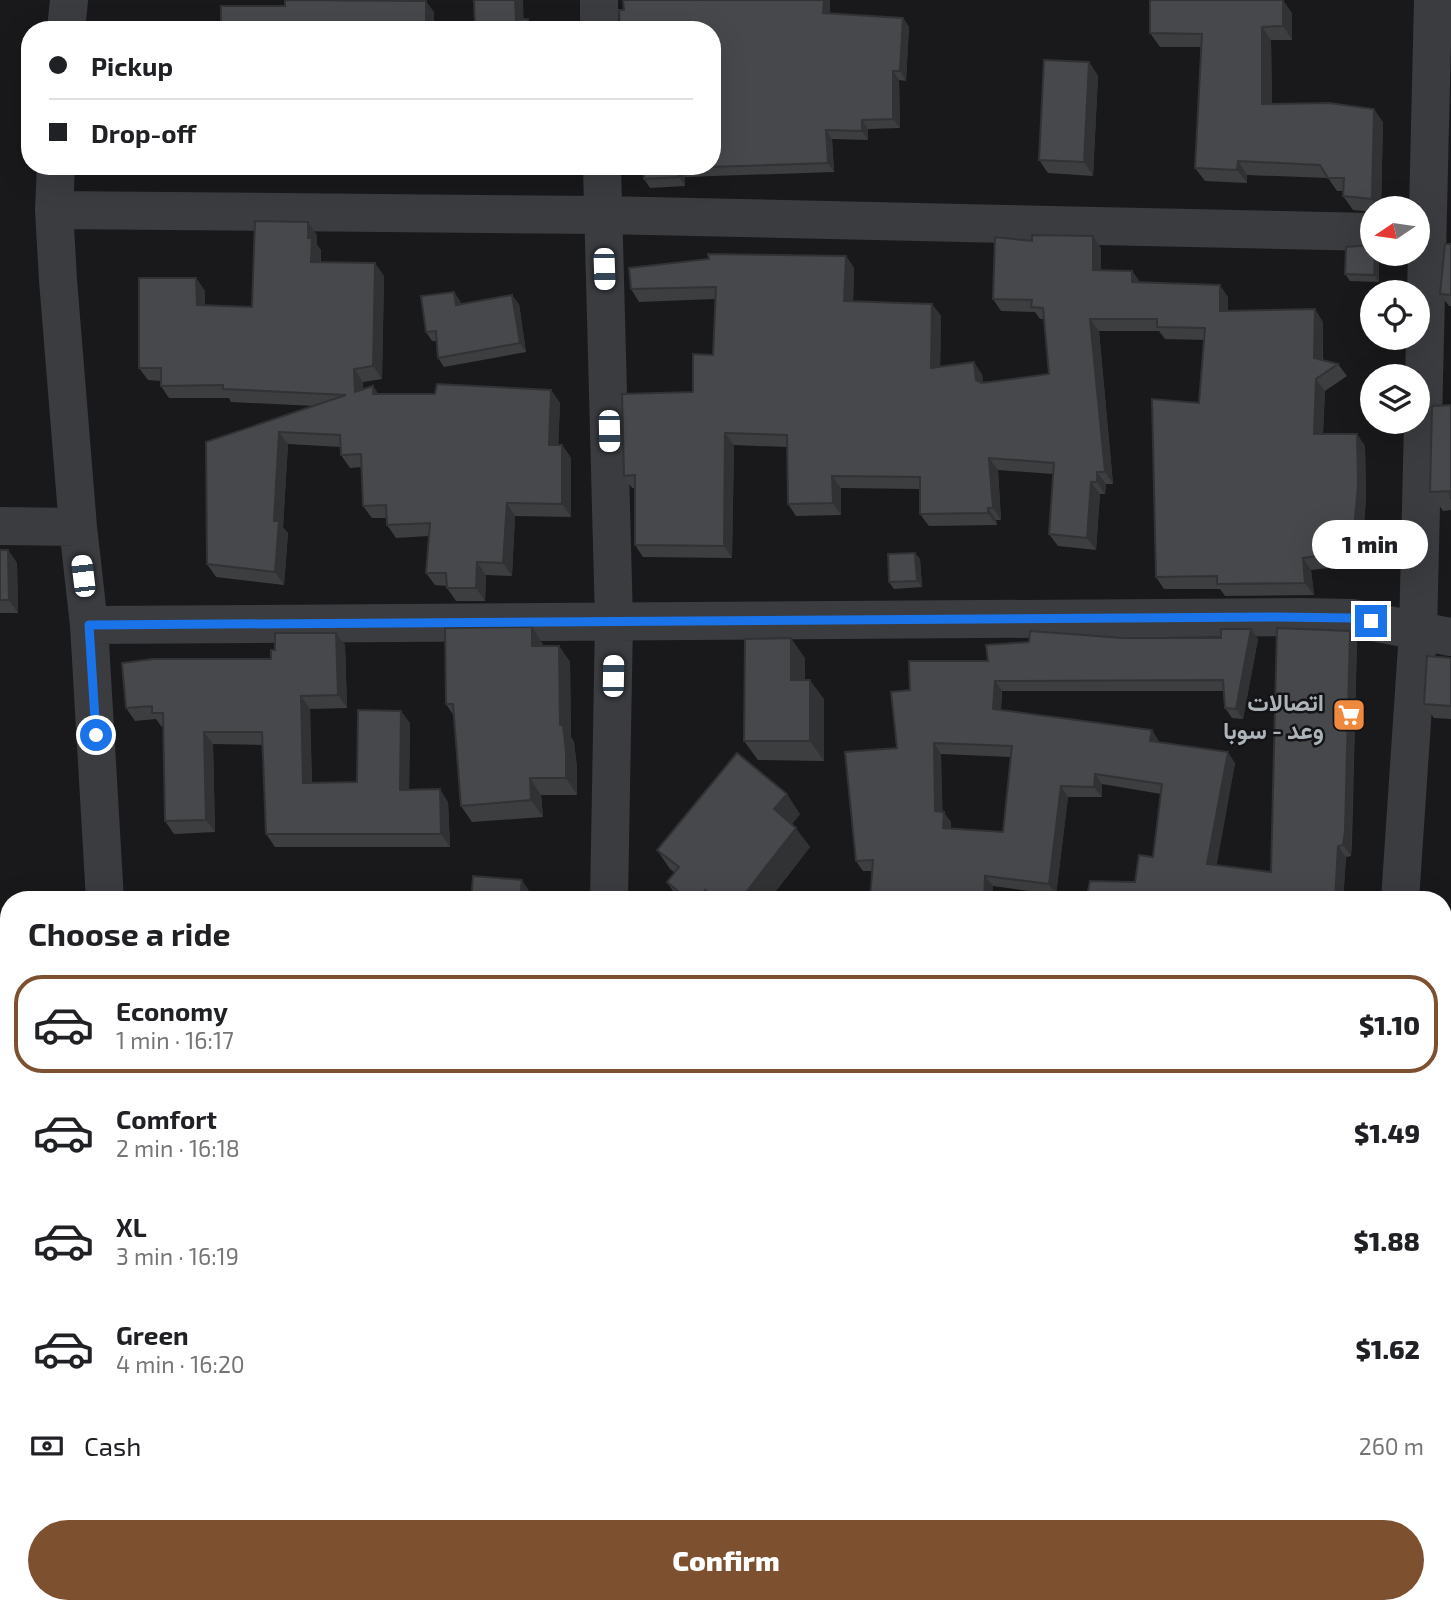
<!DOCTYPE html>
<meta charset="utf-8">
<style>
:root{--surface:#fff;--page:#f2f2f2;--text:#202124;--muted:#757577;--line:#e0e0e0;--accent:#7d502f}
body{margin:0;font-family:"Exo 2",Vazirmatn,sans-serif;background:var(--page);color:var(--text);height:100vh;display:flex;flex-direction:column;font-size:26px;white-space:nowrap}
*{box-sizing:border-box;margin:0}
p{font-size:23px;color:var(--muted)}
.icon{flex:none;width:38px;height:38px;fill:none;stroke:currentColor;stroke-width:2;stroke-linecap:round;stroke-linejoin:round}
.map{position:relative;flex:1;overflow:hidden}
.side{position:absolute;left:0px;top:891px;width:1452px;height:723px;display:flex;flex-direction:column;background:var(--surface);border-radius:28px 28px 0 0;box-shadow:0 7px 28px #0002}
.side>*{flex:none}
.banner{position:absolute;left:21px;top:21px;width:700px;height:154px;border-radius:28px;box-shadow:0 7px 28px #0002;display:grid;align-content:center;height:154px;padding:0 28px;background:var(--surface)}
.needle{width:46px;rotate:257deg}
.buttons{position:absolute;left:1360px;top:196px;display:grid;gap:14px}
.buttons a{display:grid;place-items:center;width:70px;height:70px;border-radius:50%;background:var(--surface);box-shadow:0 7px 28px #0002;font-size:35px}
.end{position:absolute;width:32px;height:32px;margin:-16px;border:9px solid #1a73e8;background:#fff;box-shadow:0 0 0 4px #fff}
.from{border-radius:50%}
.bubble{position:absolute;height:49px;border-radius:24px;background:var(--surface);box-shadow:0 7px 28px #0002;font-size:23px;font-weight:800;line-height:49px;text-align:center}
.car{position:absolute;width:21px;height:42px;margin:-21px -10px;border-radius:9px;box-shadow:0 0 5px 2px #0007;background:linear-gradient(#fff 24%,#345 0 40%,#fff 0 76%,#345 0 86%,#fff 0)}
.banner b{display:flex;align-items:center;gap:24px;height:66px;font-size:26px}
.banner b+b{border-top:2px solid var(--line)}
.banner i{width:18px;height:18px;background:var(--text)}
ul{padding:0;list-style:none}
li{display:flex;align-items:center;gap:21px;height:98px;margin:0 14px 10px;padding:0 14px;border:4px solid transparent;border-radius:28px}
li div{flex:1}
li b{display:block;font-size:26px}
li em{font-style:normal;font-weight:800}
li.current{border-color:var(--accent)}
li>.icon{width:63px;height:63px;stroke-width:1.5}
h2{padding:0 28px;font-size:32px;line-height:84px}
.pay{display:flex;align-items:center;gap:18px;height:77px;padding:0 28px;font-size:26px}
.pay p{margin-inline-start:auto}
.primary-button{display:flex;gap:14px;margin-top:auto;padding:14px 28px}
.primary-button a{flex:1;height:80px;border-radius:42px;background:var(--accent);color:#fff;font-size:28px;font-weight:800;line-height:80px;text-align:center}
.map>svg:first-child{display:block}
.lines{fill:none;stroke-linecap:round;stroke-linejoin:round}
.minor{stroke:#3a3c40;stroke-width:38}
.wall{fill:#3c3e40;fill-rule:evenodd}
.shaded-wall{fill:#313234}
.building{fill:#46484b;stroke:#313234;stroke-width:2;fill-rule:evenodd}
.route{stroke:#1a73e8;stroke-width:9}
.labels{text-anchor:middle;dominant-baseline:central;stroke-width:5;stroke-linejoin:round;paint-order:stroke}
.poi-label{font-size:24px;font-weight:bold;fill:#acb4ba;stroke:#141416;text-anchor:end}
</style>
<div class="map">
<svg width="1451" height="1613" viewBox="0 0 1451 1613">
<rect width="100%" height="100%" fill="#19191b"/>
<g class="lines">
<path class="minor" d="M 599,0 L 599,30
M 66,30 L 69,0
M 56,166 L 54,210 L 58,280 L 78,527 L 89,625 L 105,900
M 602,166 L 614,621 L 609,900
M 54,210 L 602,215 L 1372,232
M 0,526 L 78,527
M 89,625 L 1302,617 L 1352,618 L 1451,637
M 1400,900 L 1418,632 L 1433,0
M 0,1004 L 9,1005
M 0,1135 L 9,1136
M 1444,1142 L 1451,1143
M 141,1611 L 221,1613
M 596,1613 L 596,1605
M 1358,1613 L 1359,1605"/>
</g>
<path class="wall" d="M 623,0 L 830,0 L 830,13 L 903,18 L 909,27 L 906,81 L 899,80 L 900,128 L 868,129 L 868,140 L 832,139 L 834,172 L 685,177 L 685,186 L 650,188 L 644,179 L 644,166 L 712,166 L 624,10 Z
M 1292,13 L 1292,40 L 1271,40 L 1272,104 L 1383,122 L 1381,208 L 1372,208 L 1372,212 L 1353,210 L 1343,196 L 1344,191 L 1337,191 L 1328,178 L 1247,175 L 1247,183 L 1205,181 L 1195,168 L 1201,47 L 1160,47 L 1150,33 Z
M 1089,62 L 1098,76 L 1093,176 L 1048,173 L 1039,160 Z
M 175,166 L 216,166 L 216,168 L 176,168 Z
M 347,166 L 432,166 L 432,171 L 349,169 Z
M 482,166 L 534,166 L 534,170 L 485,171 Z
M 317,235 L 317,245 L 321,250 L 321,262 L 384,276 L 382,379 L 363,382 L 363,389 L 378,394 L 435,394 L 551,390 L 560,403 L 558,445 L 562,445 L 571,458 L 571,517 L 515,516 L 512,576 L 486,575 L 485,601 L 456,601 L 447,588 L 447,586 L 435,585 L 426,573 L 429,536 L 396,538 L 387,525 L 386,518 L 372,518 L 363,506 L 362,467 L 350,468 L 341,455 L 341,447 L 288,444 L 283,527 L 288,533 L 284,585 L 216,577 L 207,564 L 206,442 L 314,406 L 231,402 L 229,398 L 169,398 L 161,386 L 161,381 L 148,380 L 139,368 L 196,278 L 205,291 L 205,305 L 252,307 Z
M 1032,241 L 1101,248 L 1101,270 L 1132,271 L 1140,282 L 1228,297 L 1228,310 L 1323,322 L 1323,360 L 1338,364 L 1347,376 L 1325,391 L 1323,434 L 1365,446 L 1366,498 L 1361,564 L 1311,570 L 1314,595 L 1225,596 L 1220,589 L 1164,589 L 1156,577 L 1199,403 L 1204,340 L 1165,339 L 1159,331 L 1099,331 L 1113,484 L 1106,484 L 1105,494 L 1100,494 L 1096,550 L 1058,546 L 1049,534 L 1053,474 L 998,470 L 1001,520 L 996,520 L 997,525 L 929,526 L 920,514 L 920,489 L 841,488 L 841,515 L 796,516 L 788,504 L 787,447 L 734,445 L 732,558 L 643,557 L 635,545 L 635,488 L 632,488 L 624,476 L 693,392 L 713,355 L 715,299 L 639,302 L 631,289 L 846,256 L 854,268 L 853,301 L 932,304 L 941,316 L 940,367 L 982,374 L 983,382 L 1049,374 L 1044,319 L 1040,319 L 1035,312 L 1001,311 L 993,299 Z
M 1451,244 L 1451,306 L 1449,306 L 1440,294 Z
M 1372,254 L 1379,254 L 1379,282 L 1350,281 L 1345,274 Z
M 454,292 L 460,301 L 461,304 L 519,304 L 526,352 L 444,367 L 438,358 L 437,341 L 432,341 L 426,332 Z
M 1451,405 L 1451,510 L 1443,511 L 1430,492 Z
M 0,550 L 8,550 L 17,563 L 18,613 L 0,613 Z
M 915,553 L 920,559 L 922,587 L 894,589 L 889,582 Z
M 336,633 L 345,645 L 347,708 L 310,709 L 312,783 L 357,782 L 410,723 L 409,790 L 448,802 L 450,847 L 275,847 L 266,834 L 263,745 L 213,744 L 215,832 L 174,834 L 165,821 L 163,726 L 161,726 L 156,719 L 135,721 L 126,708 L 271,659 L 275,650 Z
M 1123,638 L 1258,639 L 1243,719 L 1232,718 L 1225,708 L 1224,691 L 1002,691 L 1001,710 L 1152,730 L 1159,742 L 1235,763 L 1216,865 L 1271,872 L 1357,641 L 1352,842 L 1351,856 L 1346,857 L 1343,900 L 1135,882 L 1153,857 L 1161,794 L 1102,784 L 1102,797 L 1068,797 L 1056,895 L 993,886 L 992,900 L 870,900 L 872,871 L 863,871 L 856,861 L 897,748 L 910,690 L 988,661 ZM 941,754 L 1011,757 L 1003,832 L 951,828 L 951,822 L 942,812 Z
M 543,644 L 543,646 L 559,646 L 570,662 L 571,737 L 574,742 L 577,768 L 577,795 L 541,795 L 543,817 L 472,822 L 461,806 L 454,716 L 446,704 Z
M 805,658 L 805,680 L 824,699 L 824,761 L 758,760 L 744,741 Z
M 1451,658 L 1451,719 L 1434,718 L 1424,704 Z
M 800,814 L 792,824 L 810,847 L 769,900 L 679,900 L 667,882 L 675,873 L 670,869 L 657,850 Z
M 1444,1001 L 1451,1002 L 1451,1093 L 1444,1092 Z
M 1451,1150 L 1451,1343 L 1444,1344 L 1444,1151 Z
M 940,1605 L 1043,1605 L 1042,1613 L 999,1613 L 942,1608 Z"/>
<path class="shaded-wall" d="M 515,0 L 523,0 L 524,30 L 516,20 Z
M 824,0 L 830,0 L 830,22 L 823,13 Z
M 1283,0 L 1292,13 L 1292,40 L 1283,26 Z
M 426,1 L 434,12 L 434,30 L 426,30 Z
M 903,18 L 909,27 L 906,81 L 900,71 Z
M 528,19 L 535,30 L 528,30 Z
M 1262,27 L 1271,40 L 1272,117 L 1262,104 Z
M 1089,62 L 1098,76 L 1093,176 L 1084,162 Z
M 893,71 L 899,80 L 900,128 L 893,119 Z
M 1374,109 L 1383,122 L 1381,208 L 1378,208 L 1372,199 Z
M 862,120 L 868,129 L 868,140 L 862,131 Z
M 826,130 L 832,139 L 834,172 L 828,163 Z
M 1238,161 L 1247,175 L 1247,183 L 1237,170 Z
M 678,168 L 685,177 L 685,186 L 679,177 Z
M 308,222 L 317,235 L 317,245 L 321,250 L 320,274 L 311,262 L 308,238 Z
M 1093,236 L 1101,248 L 1101,282 L 1093,270 Z
M 1375,254 L 1379,254 L 1379,282 L 1374,275 Z
M 846,256 L 854,268 L 853,313 L 844,301 Z
M 375,263 L 384,276 L 382,379 L 373,366 Z
M 1132,271 L 1141,283 L 1132,282 Z
M 196,278 L 205,291 L 205,317 L 197,305 Z
M 1220,285 L 1228,297 L 1228,323 L 1220,311 Z
M 454,292 L 460,301 L 462,314 L 456,305 Z
M 512,295 L 519,304 L 526,352 L 520,343 Z
M 932,304 L 941,316 L 940,380 L 931,368 Z
M 1315,309 L 1323,322 L 1322,370 L 1314,358 Z
M 1090,319 L 1099,331 L 1113,484 L 1105,472 Z
M 974,362 L 982,374 L 985,392 L 976,380 Z
M 354,369 L 363,382 L 364,405 L 355,392 Z
M 1316,379 L 1325,391 L 1322,446 L 1314,434 Z
M 373,386 L 382,399 L 373,394 Z
M 551,390 L 560,403 L 558,458 L 549,445 Z
M 279,432 L 288,444 L 283,527 L 288,533 L 284,585 L 275,572 L 274,521 Z
M 725,433 L 734,445 L 732,558 L 724,546 Z
M 1357,434 L 1365,446 L 1366,498 L 1361,564 L 1352,552 Z
M 562,445 L 571,458 L 571,517 L 562,504 Z
M 989,458 L 998,470 L 1001,520 L 993,508 Z
M 1097,472 L 1106,484 L 1105,494 L 1097,482 Z
M 832,476 L 841,488 L 841,515 L 833,503 Z
M 1091,482 L 1100,494 L 1096,550 L 1087,538 Z
M 507,503 L 515,516 L 512,576 L 503,563 Z
M 988,508 L 996,520 L 997,525 L 988,513 Z
M 8,550 L 17,563 L 18,613 L 9,600 Z
M 915,553 L 920,559 L 922,587 L 917,581 Z
M 1303,558 L 1311,570 L 1314,595 L 1305,583 Z
M 477,562 L 486,575 L 485,601 L 476,588 Z
M 532,627 L 543,644 L 544,662 L 532,646 Z
M 1251,629 L 1258,639 L 1243,719 L 1236,709 Z
M 1350,631 L 1357,641 L 1351,856 L 1343,845 Z
M 336,633 L 345,645 L 347,708 L 338,695 Z
M 791,638 L 805,658 L 805,699 L 791,680 Z
M 559,646 L 570,662 L 571,737 L 574,742 L 577,768 L 577,795 L 566,778 L 560,725 Z
M 810,680 L 824,699 L 824,761 L 810,741 Z
M 995,681 L 1002,691 L 1000,719 L 993,709 Z
M 301,696 L 310,709 L 312,795 L 303,783 Z
M 401,711 L 410,723 L 409,803 L 400,790 Z
M 1152,730 L 1159,741 L 1158,751 L 1150,741 Z
M 204,732 L 213,744 L 215,832 L 206,820 Z
M 934,743 L 941,754 L 943,822 L 935,811 Z
M 1228,752 L 1235,763 L 1215,875 L 1207,864 Z
M 1095,774 L 1102,784 L 1102,797 L 1094,787 Z
M 530,778 L 541,795 L 543,817 L 531,800 Z
M 1061,786 L 1068,797 L 1056,895 L 1049,884 Z
M 440,789 L 448,802 L 450,847 L 441,834 Z
M 787,794 L 800,814 L 788,829 L 774,809 Z
M 944,812 L 951,822 L 950,838 L 943,828 Z
M 796,828 L 810,847 L 769,900 L 740,900 Z
M 1338,846 L 1346,857 L 1343,900 L 1335,900 Z
M 985,876 L 993,886 L 992,900 L 984,900 Z
M 522,880 L 535,900 L 520,898 Z
M 705,890 L 712,900 L 698,900 Z
M 1448,1074 L 1451,1079 L 1451,1085 L 1447,1079 Z
M 1034,1605 L 1043,1605 L 1042,1613 L 1039,1613 Z
M 1187,1605 L 1196,1605 L 1196,1613 L 1187,1613 Z
M 1311,1605 L 1321,1605 L 1321,1613 L 1311,1613 Z"/>
<path class="building" d="M 285,0 L 426,1 L 426,30 L 221,30 L 221,6 L 285,6 Z
M 474,0 L 515,0 L 516,20 L 528,19 L 528,30 L 475,30 Z
M 623,0 L 824,0 L 823,13 L 903,18 L 900,71 L 893,71 L 893,119 L 862,120 L 862,131 L 826,130 L 828,163 L 678,168 L 679,177 L 644,179 L 644,166 L 712,166 L 712,30 L 620,30 L 619,10 L 624,10 Z
M 1150,0 L 1283,0 L 1283,26 L 1262,27 L 1262,104 L 1329,103 L 1374,109 L 1372,199 L 1343,196 L 1344,178 L 1328,178 L 1320,165 L 1238,161 L 1237,170 L 1195,168 L 1202,34 L 1150,33 Z
M 142,24 L 142,30 L 92,30 L 92,25 Z
M 1044,60 L 1089,62 L 1084,162 L 1039,160 Z
M 255,221 L 308,222 L 308,238 L 312,238 L 311,262 L 375,263 L 373,366 L 354,369 L 355,392 L 373,386 L 373,394 L 435,394 L 437,384 L 551,390 L 549,445 L 562,445 L 562,504 L 507,503 L 503,563 L 477,562 L 476,588 L 447,588 L 446,573 L 426,573 L 430,523 L 387,525 L 386,505 L 363,506 L 361,454 L 341,455 L 340,435 L 279,432 L 274,521 L 279,521 L 275,572 L 207,564 L 206,442 L 346,395 L 223,389 L 223,385 L 161,386 L 161,368 L 139,368 L 139,278 L 196,278 L 197,305 L 252,307 Z
M 1032,235 L 1093,236 L 1093,270 L 1132,271 L 1132,282 L 1220,285 L 1220,311 L 1315,309 L 1314,358 L 1338,364 L 1316,379 L 1314,434 L 1357,434 L 1358,485 L 1352,552 L 1303,558 L 1305,583 L 1217,584 L 1217,576 L 1156,577 L 1152,399 L 1199,403 L 1205,328 L 1157,327 L 1157,319 L 1090,319 L 1105,472 L 1097,472 L 1097,482 L 1091,482 L 1087,538 L 1049,534 L 1054,463 L 989,458 L 993,508 L 988,508 L 988,513 L 920,514 L 920,477 L 832,476 L 833,503 L 788,504 L 787,435 L 725,433 L 724,546 L 635,545 L 635,475 L 624,476 L 622,394 L 693,392 L 693,354 L 713,355 L 716,287 L 631,289 L 629,268 L 709,259 L 708,254 L 846,256 L 844,301 L 932,304 L 931,368 L 974,362 L 976,380 L 982,383 L 1049,374 L 1043,308 L 1031,307 L 1032,300 L 993,299 L 995,237 L 1032,241 Z
M 1445,244 L 1451,244 L 1451,295 L 1440,294 Z
M 1372,245 L 1372,254 L 1375,254 L 1374,275 L 1345,274 L 1346,247 Z
M 454,292 L 456,305 L 512,295 L 520,343 L 438,358 L 436,331 L 426,332 L 421,296 Z
M 1451,405 L 1451,499 L 1450,491 L 1430,492 L 1432,406 Z
M 0,550 L 8,550 L 9,600 L 0,600 Z
M 915,553 L 917,581 L 889,582 L 888,554 Z
M 532,627 L 532,646 L 559,646 L 560,725 L 563,725 L 566,752 L 566,778 L 530,778 L 531,800 L 461,806 L 453,704 L 446,704 L 445,628 Z
M 1277,628 L 1350,631 L 1345,831 L 1343,845 L 1338,846 L 1335,900 L 1086,900 L 1090,881 L 1135,882 L 1139,855 L 1153,857 L 1162,784 L 1095,774 L 1094,787 L 1061,786 L 1049,884 L 985,876 L 984,900 L 870,900 L 873,860 L 856,861 L 845,752 L 897,748 L 891,692 L 910,690 L 909,661 L 988,661 L 986,645 L 1029,642 L 1030,631 L 1123,638 L 1221,638 L 1221,629 L 1251,629 L 1236,709 L 1225,708 L 1223,680 L 995,681 L 993,709 L 1152,730 L 1150,741 L 1228,752 L 1207,864 L 1271,872 ZM 934,743 L 1012,746 L 1003,832 L 943,828 L 944,812 L 935,811 Z
M 275,633 L 336,633 L 338,695 L 301,696 L 303,783 L 357,782 L 358,710 L 401,711 L 400,790 L 440,789 L 441,834 L 266,834 L 262,732 L 204,732 L 206,820 L 165,821 L 163,713 L 152,713 L 152,706 L 126,708 L 122,663 L 153,659 L 271,659 L 271,650 L 275,650 Z
M 791,638 L 791,680 L 810,680 L 810,741 L 744,741 L 745,639 Z
M 1427,656 L 1451,658 L 1451,706 L 1424,704 Z
M 737,753 L 787,794 L 774,809 L 796,828 L 740,900 L 717,900 L 705,890 L 698,900 L 689,900 L 667,882 L 679,867 L 657,850 Z
M 473,876 L 522,880 L 520,898 L 541,900 L 471,900 Z
M 253,896 L 285,898 L 285,900 L 253,900 Z
M 1444,1001 L 1451,1002 L 1451,1075 L 1448,1074 L 1447,1079 L 1444,1079 Z
M 1451,1150 L 1451,1329 L 1444,1330 L 1444,1151 Z
M 1444,1583 L 1451,1584 L 1451,1613 L 1437,1613 L 1438,1605 L 1444,1605 Z
M 1148,1605 L 1187,1605 L 1187,1613 L 1148,1613 Z
M 1270,1605 L 1311,1605 L 1311,1613 L 1270,1613 Z"/>
<g class="lines">
<path class="route" d="M 96,735 L 89,625 L 1275,617 L 1352,618 L 1371,621"/>
</g>
<defs>
<symbol id="supermarket-square" viewBox="-11 -11 22 22"><rect x="-9" y="-9" width="18" height="18" rx="4" fill="#ef893d" stroke="#141416"/><path d="M-6-5.5h2.5l.6 2H6L4.5 2H-2.5L-4.4-4H-6ZM-1.5 3.2a1.3 1.3 0 1 0 .1 0ZM3 3.2a1.3 1.3 0 1 0 .1 0Z" fill="#fff"/></symbol>
</defs>
<g fill-rule="evenodd">
<use href="#supermarket-square" x="1330" y="696" width="38" height="38"/>
</g>
<g class="labels">
<g class="poi-label">
<text x="1324" y="701">اتصالات<tspan x="1324" dy="28">وعد - سوبا</tspan></text>
</g>
</g>
</svg>
<div class="buttons">
<a><svg class="needle" viewBox="-14 -14 28 28"><path d="M0-13l5 13h-10z" fill="#e53935"/><path d="M0 13l5-13h-10z" fill="#757577"/></svg></a>
<a><svg class="icon" aria-label="locate" viewBox="0 0 24 24"><circle cx="12" cy="12" r="6"/><path d="M12 2v4M12 18v4M2 12h4M18 12h4"/></svg></a>
<a><svg class="icon" aria-label="layers" viewBox="0 0 24 24"><path d="M12 4l9 5-9 5-9-5zM3 14l9 5 9-5"/></svg></a>
</div>
<i class="end from" style="left:96px;top:735px"></i>
<i class="end" style="left:1371px;top:621px"></i>
<div class="bubble" style="left:1312px;top:520px;width:116px">1 min</div>
<i class="car" style="left:604px;top:269px;rotate:178deg"></i>
<i class="car" style="left:609px;top:431px;rotate:179deg"></i>
<i class="car" style="left:83px;top:576px;rotate:353deg"></i>
<i class="car" style="left:613px;top:676px;rotate:1deg"></i>
<div class="banner">
<b><i class="from"></i>Pickup</b>
<b><i></i>Drop-off</b>
</div>
<section class="side">
<h2>Choose a ride</h2>
<ul>
<li class="current"><svg class="icon" aria-label="car" viewBox="0 0 24 24"><path d="M5 17H2v-5l4-1 3-4h7l3 4 3 1v5h-3M9 17h6M6 11h13"/><circle cx="7" cy="17" r="2"/><circle cx="17" cy="17" r="2"/></svg><div><b>Economy</b><p>1 min · 16:17</p></div><em>$1.10</em></li>
<li><svg class="icon" aria-label="car" viewBox="0 0 24 24"><path d="M5 17H2v-5l4-1 3-4h7l3 4 3 1v5h-3M9 17h6M6 11h13"/><circle cx="7" cy="17" r="2"/><circle cx="17" cy="17" r="2"/></svg><div><b>Comfort</b><p>2 min · 16:18</p></div><em>$1.49</em></li>
<li><svg class="icon" aria-label="car" viewBox="0 0 24 24"><path d="M5 17H2v-5l4-1 3-4h7l3 4 3 1v5h-3M9 17h6M6 11h13"/><circle cx="7" cy="17" r="2"/><circle cx="17" cy="17" r="2"/></svg><div><b>XL</b><p>3 min · 16:19</p></div><em>$1.88</em></li>
<li><svg class="icon" aria-label="car" viewBox="0 0 24 24"><path d="M5 17H2v-5l4-1 3-4h7l3 4 3 1v5h-3M9 17h6M6 11h13"/><circle cx="7" cy="17" r="2"/><circle cx="17" cy="17" r="2"/></svg><div><b>Green</b><p>4 min · 16:20</p></div><em>$1.62</em></li>
</ul>
<div class="pay"><svg class="icon" aria-label="cash" viewBox="0 0 24 24"><path d="M3 7h18v10H3z"/><circle cx="12" cy="12" r="2"/></svg>Cash<p>260 m</p></div>
<div class="primary-button"><a>Confirm</a></div>
</section>
</div>
